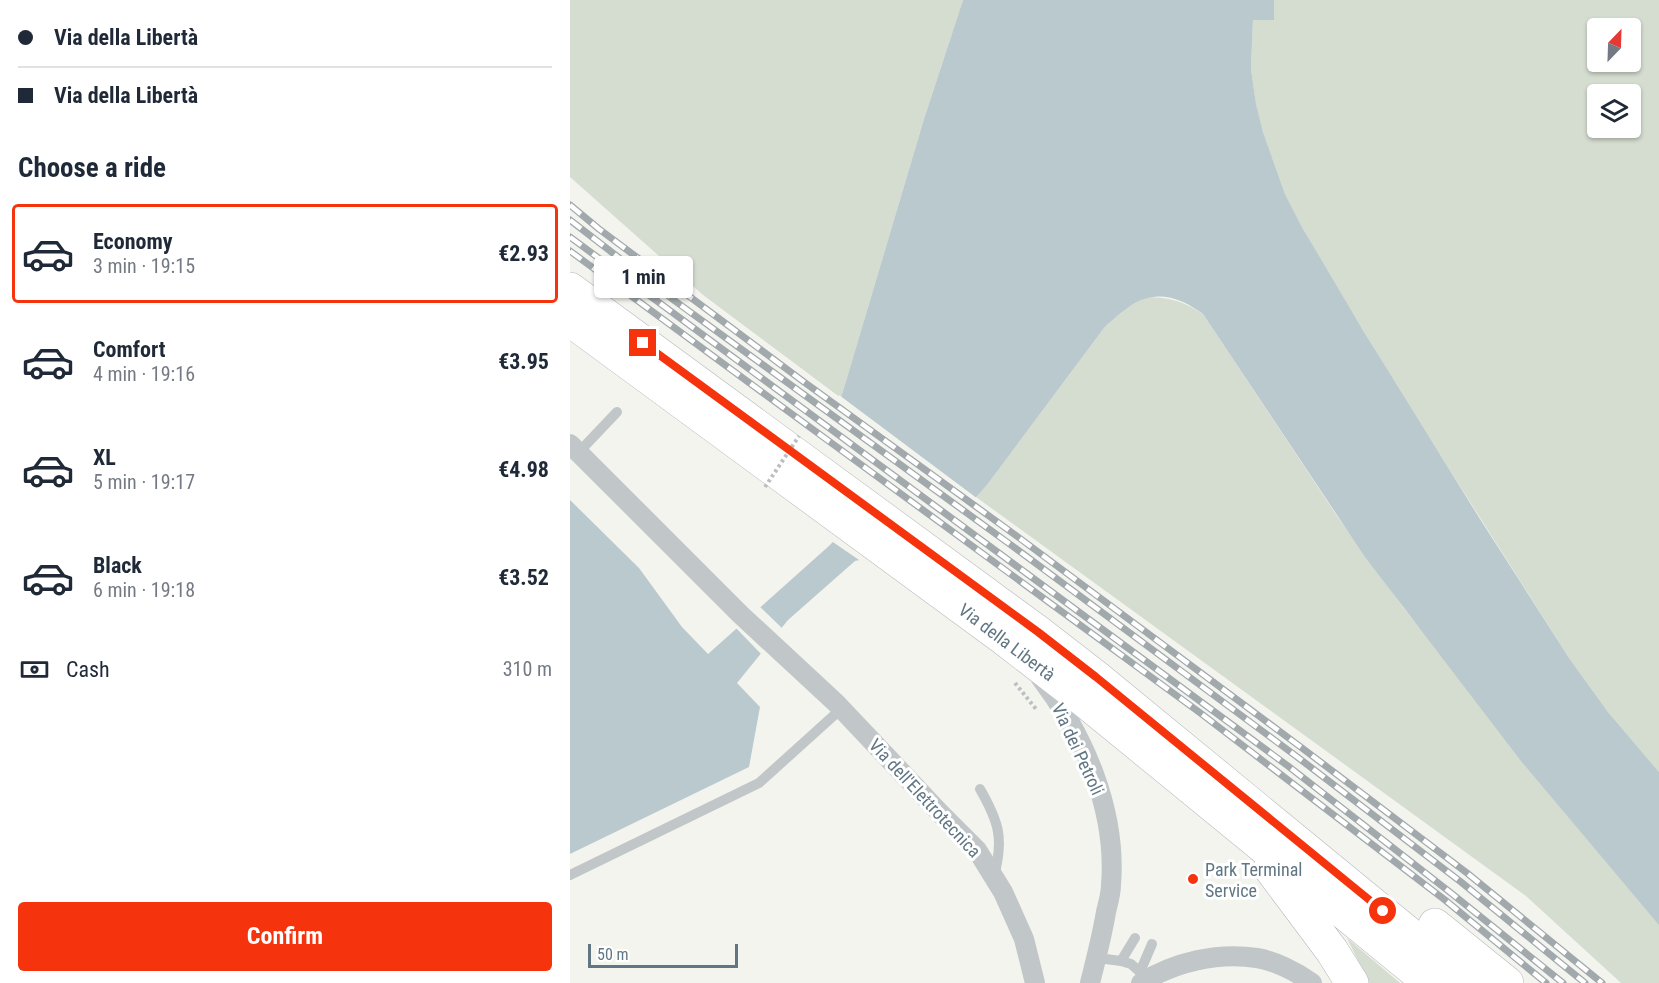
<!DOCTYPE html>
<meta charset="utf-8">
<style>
:root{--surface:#fff;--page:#f2f2f3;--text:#1f2937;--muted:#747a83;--line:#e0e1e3;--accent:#f5340e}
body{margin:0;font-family:"Roboto Condensed",sans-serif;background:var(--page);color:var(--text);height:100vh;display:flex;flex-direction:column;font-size:22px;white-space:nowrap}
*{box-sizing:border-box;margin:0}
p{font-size:20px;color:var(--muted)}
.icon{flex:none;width:33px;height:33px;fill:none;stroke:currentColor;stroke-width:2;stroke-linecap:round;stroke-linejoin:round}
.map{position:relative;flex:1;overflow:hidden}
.details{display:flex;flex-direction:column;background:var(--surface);width:570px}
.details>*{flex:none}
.guide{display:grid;align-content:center;height:132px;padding:0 18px;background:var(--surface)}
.needle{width:39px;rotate:23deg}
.buttons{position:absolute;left:1017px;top:18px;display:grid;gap:12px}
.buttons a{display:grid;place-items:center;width:54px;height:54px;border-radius:6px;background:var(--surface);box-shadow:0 2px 4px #0004;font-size:30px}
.scale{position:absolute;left:18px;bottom:15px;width:150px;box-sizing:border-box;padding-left:6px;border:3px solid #607683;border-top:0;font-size:16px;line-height:21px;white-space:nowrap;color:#607683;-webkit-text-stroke:4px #fff;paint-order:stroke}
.end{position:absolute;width:27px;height:27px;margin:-14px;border:8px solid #f5340e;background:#fff;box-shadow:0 0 0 3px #fff}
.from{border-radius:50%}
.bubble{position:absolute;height:42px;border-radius:6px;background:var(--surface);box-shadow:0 2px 4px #0004;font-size:20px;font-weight:700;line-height:42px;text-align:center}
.guide b{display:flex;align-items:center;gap:21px;height:57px;font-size:22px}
.guide b+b{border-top:2px solid var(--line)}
.guide i{width:15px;height:15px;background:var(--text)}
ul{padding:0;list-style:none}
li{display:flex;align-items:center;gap:18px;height:99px;margin:0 12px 9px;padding:0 6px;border:3px solid transparent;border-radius:6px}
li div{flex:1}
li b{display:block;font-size:22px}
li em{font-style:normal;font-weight:700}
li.selected{border-color:var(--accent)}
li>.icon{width:54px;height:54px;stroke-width:1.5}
h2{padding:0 18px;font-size:27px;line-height:72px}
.pay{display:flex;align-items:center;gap:15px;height:66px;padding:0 18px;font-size:22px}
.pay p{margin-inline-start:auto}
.cta{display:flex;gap:12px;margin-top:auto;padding:12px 18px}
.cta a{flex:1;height:69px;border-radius:6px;background:var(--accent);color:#fff;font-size:24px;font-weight:700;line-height:69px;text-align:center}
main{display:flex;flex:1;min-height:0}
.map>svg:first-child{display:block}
.green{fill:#d5dcd0;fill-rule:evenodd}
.water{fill:#bac9cd}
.pier{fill:#f4f4ef}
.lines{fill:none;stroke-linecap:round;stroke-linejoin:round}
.highway-casing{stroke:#b5b9bc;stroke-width:34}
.path{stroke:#bcbfc1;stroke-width:4;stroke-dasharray:3 3;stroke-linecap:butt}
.lane{stroke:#c1c6c8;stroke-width:10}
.street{stroke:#c1c6c8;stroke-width:20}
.highway{stroke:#fff;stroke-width:33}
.rail-casing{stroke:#a1a9ad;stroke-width:7}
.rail{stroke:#fff;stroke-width:4.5;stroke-dasharray:14;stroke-linecap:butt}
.path-bridge{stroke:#bcbfc1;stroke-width:4;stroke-dasharray:3 3;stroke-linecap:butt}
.route{stroke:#f5340e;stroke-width:8}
.poi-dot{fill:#f5340e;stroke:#fff;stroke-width:2}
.labels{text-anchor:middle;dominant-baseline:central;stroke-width:6;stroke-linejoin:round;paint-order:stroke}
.street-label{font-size:18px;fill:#607683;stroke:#fff}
.poi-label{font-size:18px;fill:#607683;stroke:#fff;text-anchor:start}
</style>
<main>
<section class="details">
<div class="guide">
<b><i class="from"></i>Via della Libertà</b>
<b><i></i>Via della Libertà</b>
</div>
<h2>Choose a ride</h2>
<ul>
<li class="selected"><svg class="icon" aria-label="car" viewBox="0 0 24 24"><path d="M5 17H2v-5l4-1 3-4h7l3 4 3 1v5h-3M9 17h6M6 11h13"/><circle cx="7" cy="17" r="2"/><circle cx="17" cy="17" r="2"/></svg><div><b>Economy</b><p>3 min · 19:15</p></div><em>€2.93</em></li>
<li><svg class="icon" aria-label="car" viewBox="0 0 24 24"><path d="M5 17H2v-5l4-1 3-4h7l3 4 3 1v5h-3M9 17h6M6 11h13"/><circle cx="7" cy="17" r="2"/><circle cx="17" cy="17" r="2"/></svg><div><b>Comfort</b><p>4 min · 19:16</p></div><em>€3.95</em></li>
<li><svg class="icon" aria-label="car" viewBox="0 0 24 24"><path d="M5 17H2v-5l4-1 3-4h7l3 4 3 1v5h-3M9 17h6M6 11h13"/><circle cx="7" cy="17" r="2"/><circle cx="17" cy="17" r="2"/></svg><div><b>XL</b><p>5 min · 19:17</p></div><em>€4.98</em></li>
<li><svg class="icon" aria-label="car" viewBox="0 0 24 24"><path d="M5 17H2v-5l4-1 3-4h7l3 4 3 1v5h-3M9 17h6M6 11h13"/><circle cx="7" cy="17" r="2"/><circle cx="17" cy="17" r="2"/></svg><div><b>Black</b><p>6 min · 19:18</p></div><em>€3.52</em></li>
</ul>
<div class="pay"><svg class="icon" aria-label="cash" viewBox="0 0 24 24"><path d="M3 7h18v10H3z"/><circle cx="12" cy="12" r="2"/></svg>Cash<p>310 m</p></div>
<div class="cta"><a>Confirm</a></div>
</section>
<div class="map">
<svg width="1089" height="983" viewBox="0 0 1089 983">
<rect width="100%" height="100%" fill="#f4f4ef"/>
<path class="green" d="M 0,0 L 393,0 L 354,119 L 271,398 L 133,295 L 0,177 Z
M 703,0 L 1089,0 L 1089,772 L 1038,712 L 999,658 L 836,401 L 749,258 L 733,229 L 715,194 L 693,132 L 686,105 L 681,69 L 683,20 L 703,20 L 704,1 ZM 1028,28 L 1060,28 L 1060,62 L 1028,62 ZM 1028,94 L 1060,94 L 1060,128 L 1028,128 Z
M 577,297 C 603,298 612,301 633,314 L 767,516 L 835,610 L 1089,924 L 1089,983 L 1051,983 L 956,896 L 406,497 L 417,485 L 534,328 L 556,308 Z
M 777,938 L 830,983 L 799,983 Z"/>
<path class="water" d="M 393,0 L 704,0 L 704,20 L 683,20 L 681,69 L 686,104 L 693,132 L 715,194 L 733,229 L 794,332 L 910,519 L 999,658 L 1038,712 L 1089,772 L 1089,925 L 951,761 L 795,557 L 633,314 C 627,310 620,305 613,302 C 578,287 559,305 534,328 L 417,485 L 364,544 L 285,561 L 218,620 L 167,683 L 190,707 L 179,767 L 0,854 L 0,500 L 69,568 L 112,627 L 138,654 L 260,545 L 270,534 L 271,398 L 354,119 Z"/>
<path class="pier" d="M 269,395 L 408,499 L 365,547 L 292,562 L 260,540 L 267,532 L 253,467 L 253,447 L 258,426 Z
M 188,605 L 214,630 L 193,656 L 165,627 Z"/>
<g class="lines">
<defs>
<path id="highway" d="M 0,289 L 468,632 L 526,677 L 899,983
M 0,320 L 433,638 L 516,702 L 860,983
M 700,868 L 762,951 L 782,983
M 865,925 L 937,983"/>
</defs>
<use href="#highway" class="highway-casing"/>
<path class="path" d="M 445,683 L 466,709"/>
<path class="lane" d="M 9,452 L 47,412
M 410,789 C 429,822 434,839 424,876
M 0,875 L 189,783 L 271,709
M 528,958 L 551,961 L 561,964 L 578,979
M 551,961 L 565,938
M 570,972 L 582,944"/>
<path class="street" d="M 0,444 L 171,615 L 266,703 L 371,814 L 407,850 L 433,892 L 454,939 L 465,983
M 470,677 C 514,735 547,810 541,885 C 541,894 538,903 536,912 C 532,936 526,959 520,983
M 571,983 C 605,962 647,952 687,958 C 705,961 727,972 742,983"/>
<use href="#highway" class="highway"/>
<defs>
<path id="rail" d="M 0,205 L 29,229 L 234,382 L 448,537 L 732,748 L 897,873 L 1032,983
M 0,220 L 105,301 L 441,545 L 726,756 L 891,882 L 1015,983
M 0,237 L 718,766 L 881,893 L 993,983
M 0,251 L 215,409 L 629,712 L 875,900 L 976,983"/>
</defs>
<use href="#rail" class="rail-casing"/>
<use href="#rail" class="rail"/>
<path class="path-bridge" d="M 195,487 L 229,436"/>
</g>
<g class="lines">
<path class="route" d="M 73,343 L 468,632 L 526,677 L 813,911"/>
</g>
<circle class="poi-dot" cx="623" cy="879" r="6"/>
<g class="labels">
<g class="street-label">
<text transform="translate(437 642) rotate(37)">Via della Libertà</text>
<text transform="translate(508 749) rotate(65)">Via dei Petroli</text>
<text transform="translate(355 798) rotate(47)">Via dell'Elettrotecnica</text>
</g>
<g class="poi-label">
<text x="635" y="869">Park Terminal<tspan x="635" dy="21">Service</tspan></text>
</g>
</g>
</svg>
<div class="buttons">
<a><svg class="needle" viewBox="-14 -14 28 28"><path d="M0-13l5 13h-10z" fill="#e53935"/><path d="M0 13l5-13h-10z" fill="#747a83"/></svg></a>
<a><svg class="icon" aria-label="layers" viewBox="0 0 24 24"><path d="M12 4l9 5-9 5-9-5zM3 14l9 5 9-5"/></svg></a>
</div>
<div class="scale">50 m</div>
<i class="end from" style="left:813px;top:911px"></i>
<i class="end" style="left:73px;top:343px"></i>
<div class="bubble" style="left:24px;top:256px;width:99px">1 min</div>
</div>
</main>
